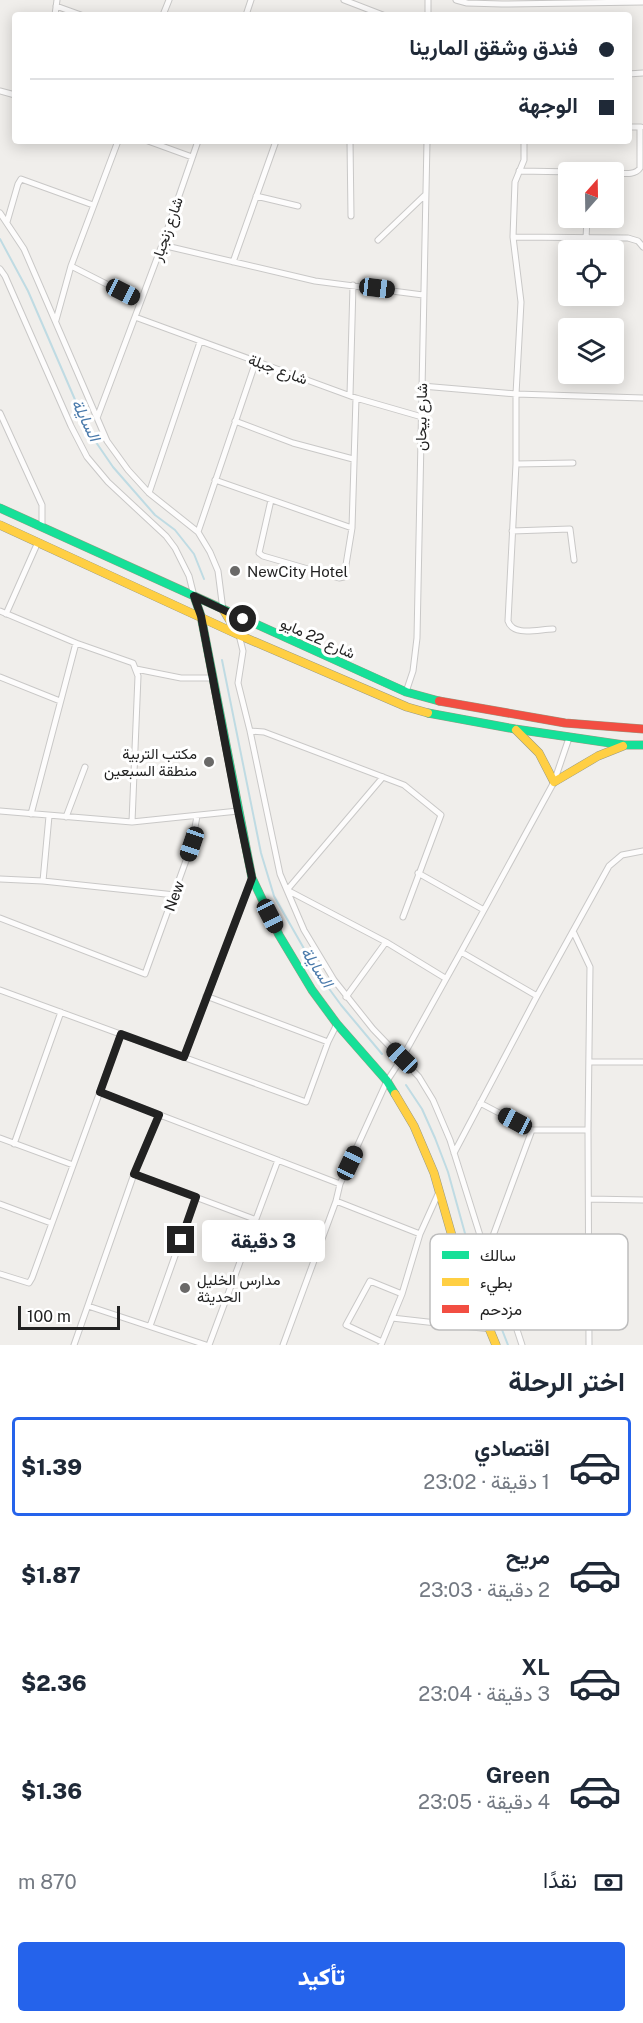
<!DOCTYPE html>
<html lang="ar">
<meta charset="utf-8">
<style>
:root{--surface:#fff;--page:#f6f6f7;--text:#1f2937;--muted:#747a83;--line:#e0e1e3;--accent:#2563eb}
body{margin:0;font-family:"Public Sans",Vazirmatn,sans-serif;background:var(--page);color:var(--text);direction:rtl;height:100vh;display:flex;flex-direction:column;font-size:22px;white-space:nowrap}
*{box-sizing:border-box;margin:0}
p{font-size:20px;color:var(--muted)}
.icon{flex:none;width:33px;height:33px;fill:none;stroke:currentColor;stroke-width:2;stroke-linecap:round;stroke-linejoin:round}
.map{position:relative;height:1345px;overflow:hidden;direction:ltr}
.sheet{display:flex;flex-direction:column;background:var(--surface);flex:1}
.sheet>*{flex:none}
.banner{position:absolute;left:12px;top:12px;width:620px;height:132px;border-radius:6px;box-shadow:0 3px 15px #0003;direction:rtl;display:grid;align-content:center;height:132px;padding:0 18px;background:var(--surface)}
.needle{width:39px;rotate:20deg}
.buttons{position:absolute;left:558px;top:162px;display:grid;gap:12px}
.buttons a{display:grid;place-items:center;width:66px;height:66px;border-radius:6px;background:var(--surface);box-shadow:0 3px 15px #0003;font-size:30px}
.scale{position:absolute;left:18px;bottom:15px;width:102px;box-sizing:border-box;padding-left:6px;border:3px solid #222;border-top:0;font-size:16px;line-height:21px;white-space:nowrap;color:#222;-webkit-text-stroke:4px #fff;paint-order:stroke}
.end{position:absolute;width:27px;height:27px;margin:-14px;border:8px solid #222;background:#fff;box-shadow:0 0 0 3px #fff}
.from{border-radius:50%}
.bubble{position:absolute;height:42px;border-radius:6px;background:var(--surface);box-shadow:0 3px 15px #0003;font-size:20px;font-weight:800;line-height:42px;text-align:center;direction:rtl}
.car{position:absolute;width:18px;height:36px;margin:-18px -9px;border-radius:8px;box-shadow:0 0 4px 2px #0007;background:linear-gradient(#222 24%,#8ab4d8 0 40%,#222 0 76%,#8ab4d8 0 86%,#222 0)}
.banner b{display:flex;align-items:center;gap:21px;height:57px;font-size:22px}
.banner b+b{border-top:2px solid var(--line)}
.banner i{width:15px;height:15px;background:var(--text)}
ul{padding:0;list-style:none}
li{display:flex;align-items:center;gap:18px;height:99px;margin:0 12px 9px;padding:0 6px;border:3px solid transparent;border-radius:6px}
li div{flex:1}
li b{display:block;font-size:22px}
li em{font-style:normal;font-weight:800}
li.on{border-color:var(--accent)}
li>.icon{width:54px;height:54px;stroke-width:1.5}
h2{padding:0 18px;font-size:27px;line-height:72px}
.pay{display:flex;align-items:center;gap:15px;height:66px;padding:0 18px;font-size:22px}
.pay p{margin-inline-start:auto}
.action{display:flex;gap:12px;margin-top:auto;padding:12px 18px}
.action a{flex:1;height:69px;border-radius:6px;background:var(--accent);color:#fff;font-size:24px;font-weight:800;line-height:69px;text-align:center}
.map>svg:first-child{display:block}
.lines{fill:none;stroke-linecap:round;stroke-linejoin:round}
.stream{stroke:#bfdbe3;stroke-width:2}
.street-casing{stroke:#c9c8c7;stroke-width:7}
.fast-casing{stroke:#999a82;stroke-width:9}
.slow-casing{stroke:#999a82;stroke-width:9}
.jam-casing{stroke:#999a82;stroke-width:9}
.street{stroke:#fdfcfc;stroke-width:5}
.fast{stroke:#16e098;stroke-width:8}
.slow{stroke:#ffcf43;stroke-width:8}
.jam{stroke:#f24e42;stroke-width:8}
.route{stroke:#222;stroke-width:8}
.poi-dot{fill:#6a6968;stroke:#fff;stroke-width:2}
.labels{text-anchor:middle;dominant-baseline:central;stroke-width:6;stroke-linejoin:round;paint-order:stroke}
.street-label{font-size:15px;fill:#222;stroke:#fff}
.poi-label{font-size:15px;fill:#222;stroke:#fff;text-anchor:start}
.water-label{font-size:16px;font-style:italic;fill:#4a7aab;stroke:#fff}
.key{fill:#fff;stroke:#bdbdbd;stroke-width:1.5}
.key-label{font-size:16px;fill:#222}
</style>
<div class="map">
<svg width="643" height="1345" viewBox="0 0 643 1345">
<rect width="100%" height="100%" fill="#f0eeeb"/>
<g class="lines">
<path class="stream" d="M 0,239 L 28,291 L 89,432 L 113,467 L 155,515 L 175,530 L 194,554 L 204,579
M 222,660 L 261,853 L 274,896 L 319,975 L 341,1005 L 382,1054
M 406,1085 L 422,1109 L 435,1138 L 448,1172 L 466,1237 L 508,1345"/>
<defs>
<path id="street" d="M 344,0 L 383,15
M 456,0 L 467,3 L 502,4 L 643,2
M 56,6 L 81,15
M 55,15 L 57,0
M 163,15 L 169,0
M 246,15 L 251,0
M 428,15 L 428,0
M 628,74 L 643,73
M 0,91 L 15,95
M 628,127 L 641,127
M 148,141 L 192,157
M 350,141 L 351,216
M 524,141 L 524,160 L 515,182 L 513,237 L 521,302 L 516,394 L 516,464 L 508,621 C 513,637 539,629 553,629
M 519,171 L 576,172
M 614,173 C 622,173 635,176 640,168 L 640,127
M 256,196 L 298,206
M 0,213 L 24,249 L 107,441 L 128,470 L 149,493 L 198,532 L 210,552 L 218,571 L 223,610
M 7,222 L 18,184 L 21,179 L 93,205
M 513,237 L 628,238 L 638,241 L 643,247
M 586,239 L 587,218
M 378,240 L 425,195
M 162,245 L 315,281 L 423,295
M 233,262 L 276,141
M 71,266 L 140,301
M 0,269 L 5,276 L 71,426 L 87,457 L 108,482 L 166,536 L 175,548 L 189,576 L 194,596
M 135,317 L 356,398 L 422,417
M 56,320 L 71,266 L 118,141
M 422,386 L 516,394 L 643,398
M 350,395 L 353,285
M 0,413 L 42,505 L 42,527
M 97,418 L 162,245 L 198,141
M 235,421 L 293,443 L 353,459
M 516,464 L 573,463
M 215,480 L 352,528
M 149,493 L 200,342
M 271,500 L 259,553 L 263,556 L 339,578 L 344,577 L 352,528 L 356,398
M 512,531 L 570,529 L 574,560
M 198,532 L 256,361
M 0,611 L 76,643 L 133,663 L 138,676 L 132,822
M 6,614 L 38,542
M 239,635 L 243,651 L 238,683 L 250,731 L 280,874 L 304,930 L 334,980 L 373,1029 L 419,1077 L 433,1100 L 450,1140 L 484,1248 L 500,1278 L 522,1345
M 136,669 L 181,678 L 213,678
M 0,677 L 60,701
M 406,692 L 413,671 L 417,638 L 427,141
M 250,731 L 264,732 L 404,785 L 441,815 L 403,917
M 383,777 L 287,890 L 386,942 L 445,978
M 0,811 L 132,822 L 238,811
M 31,814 L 76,643
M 66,817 L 85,767
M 418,873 L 484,910
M 0,879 L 43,881 L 175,895
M 43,881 L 49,816
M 0,918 L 145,974 L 192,844 L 197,816
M 573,931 L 590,967 L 588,1130 L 589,1345
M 461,952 L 537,996
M 0,990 L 306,1102 L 328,1042 L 337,1024
M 206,996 L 328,1042
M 346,997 L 386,942
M 184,1057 L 252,879
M 589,1062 L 643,1062
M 100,1092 L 340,1184
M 480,1103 L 532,1130 L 588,1130
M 0,1138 L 73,1165
M 14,1144 L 61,1012
M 454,1153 L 537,996 L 609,866 L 622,855 L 643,851
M 134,1174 L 254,1219
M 589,1199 L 643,1200
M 336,1201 L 420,1234
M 0,1204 L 51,1223
M 490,1244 L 588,1256
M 484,1248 L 490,1244 L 532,1130
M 0,1274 L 29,1283 L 32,1278 L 121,1034
M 500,1278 L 589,1285
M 88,1306 L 206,1345
M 392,1318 L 490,1329
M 150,1326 L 196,1197
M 382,1342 L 346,1325 L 370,1281 L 402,1294
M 74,1345 L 134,1174 L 159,1115
M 209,1345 L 278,1160
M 283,1345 L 336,1201 L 340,1184 L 387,1081 L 402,1058 L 461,952 L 554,782 L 569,738
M 381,1345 L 402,1294 L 420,1234 L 439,1192"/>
<path id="fast" d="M 0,508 L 406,692 L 439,701
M 194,596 L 201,616 L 252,878 L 279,935 L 312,990 L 337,1024 L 387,1081 L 395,1094
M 428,713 L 515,729 L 624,745 L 643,745"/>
<path id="slow" d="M 0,525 L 239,635 L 407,707 L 428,713
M 224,611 L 238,634
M 516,730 L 539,753 L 554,782 L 598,756 L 623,746
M 395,1094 L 414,1126 L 434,1173 L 454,1243 L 496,1345"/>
<path id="jam" d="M 439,701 L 565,723 L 643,729"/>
</defs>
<use href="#street" class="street-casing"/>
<use href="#fast" class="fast-casing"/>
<use href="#slow" class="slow-casing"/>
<use href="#jam" class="jam-casing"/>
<use href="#street" class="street"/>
<use href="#fast" class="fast"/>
<use href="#slow" class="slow"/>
<use href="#jam" class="jam"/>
</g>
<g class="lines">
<path class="route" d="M 181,1240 L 196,1197 L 134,1174 L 159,1115 L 100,1092 L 121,1034 L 184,1057 L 252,878 L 238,811 L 201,616 L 194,596 L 243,619"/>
</g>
<g class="poi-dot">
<circle cx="235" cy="571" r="6"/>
<circle cx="209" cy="762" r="6"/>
<circle cx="185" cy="1288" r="6"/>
</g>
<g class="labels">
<g class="street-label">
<text transform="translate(167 229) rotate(-71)">شارع زنجبار</text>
<text transform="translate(278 369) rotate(20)">شارع جبلة</text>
<text transform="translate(421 417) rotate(-89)">شارع بيحان</text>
<text transform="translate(318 638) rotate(24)">شارع 22 مايو</text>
<text transform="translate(174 896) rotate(-70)">New</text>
</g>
<g class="poi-label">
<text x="247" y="571">NewCity Hotel</text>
<text x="197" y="753" text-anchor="end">مكتب التربية<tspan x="197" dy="17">منطقة السبعين</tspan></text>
<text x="197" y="1279">مدارس الخليل<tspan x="197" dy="17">الحديثة</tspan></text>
</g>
<g class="water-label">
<text transform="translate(86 420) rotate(64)">السايلة</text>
<text transform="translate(317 967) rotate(57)">السايلة</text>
</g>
</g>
<rect x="430" y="1234" width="198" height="96" rx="9" class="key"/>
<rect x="442" y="1251" width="27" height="8" fill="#16e098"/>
<rect x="442" y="1278" width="27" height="8" fill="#ffcf43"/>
<rect x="442" y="1305" width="27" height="8" fill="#f24e42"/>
<g class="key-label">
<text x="480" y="1261">سالك</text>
<text x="480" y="1288">بطيء</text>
<text x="480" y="1315">مزدحم</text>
</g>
</svg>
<div class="buttons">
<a><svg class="needle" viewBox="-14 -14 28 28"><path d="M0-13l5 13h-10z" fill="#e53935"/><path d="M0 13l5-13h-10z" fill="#747a83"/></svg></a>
<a><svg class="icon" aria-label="locate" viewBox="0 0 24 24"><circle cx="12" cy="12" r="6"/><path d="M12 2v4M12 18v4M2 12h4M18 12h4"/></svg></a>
<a><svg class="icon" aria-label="layers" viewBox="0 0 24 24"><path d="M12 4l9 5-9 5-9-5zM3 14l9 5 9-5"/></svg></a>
</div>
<div class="scale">100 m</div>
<i class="end from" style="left:243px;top:619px"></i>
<i class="end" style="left:181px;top:1240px"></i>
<div class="bubble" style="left:202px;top:1220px;width:123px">3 دقيقة</div>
<i class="car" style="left:377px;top:288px;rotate:97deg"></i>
<i class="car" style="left:123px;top:292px;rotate:117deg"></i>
<i class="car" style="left:192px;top:844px;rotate:199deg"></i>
<i class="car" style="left:270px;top:916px;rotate:153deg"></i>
<i class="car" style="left:402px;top:1058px;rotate:314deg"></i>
<i class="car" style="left:515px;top:1121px;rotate:298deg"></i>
<i class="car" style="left:350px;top:1163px;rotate:25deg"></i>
<div class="banner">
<b><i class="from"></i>فندق وشقق المارينا</b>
<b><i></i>الوجهة</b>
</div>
</div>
<section class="sheet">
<h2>اختر الرحلة</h2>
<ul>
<li class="on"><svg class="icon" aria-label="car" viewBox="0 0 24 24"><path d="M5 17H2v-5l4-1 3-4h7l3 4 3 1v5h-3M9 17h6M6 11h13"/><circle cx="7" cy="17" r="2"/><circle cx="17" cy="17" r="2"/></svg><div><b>اقتصادي</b><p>1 دقيقة · 23:02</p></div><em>$1.39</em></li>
<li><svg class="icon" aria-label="car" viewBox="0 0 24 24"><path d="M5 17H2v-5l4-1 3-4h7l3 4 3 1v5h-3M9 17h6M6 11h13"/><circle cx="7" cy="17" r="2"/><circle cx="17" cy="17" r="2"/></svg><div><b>مريح</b><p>2 دقيقة · 23:03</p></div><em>$1.87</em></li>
<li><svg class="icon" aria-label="car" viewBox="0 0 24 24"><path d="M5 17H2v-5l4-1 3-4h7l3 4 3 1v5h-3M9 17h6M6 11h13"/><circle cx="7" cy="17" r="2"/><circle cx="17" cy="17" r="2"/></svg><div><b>XL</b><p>3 دقيقة · 23:04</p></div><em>$2.36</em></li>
<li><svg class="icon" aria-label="car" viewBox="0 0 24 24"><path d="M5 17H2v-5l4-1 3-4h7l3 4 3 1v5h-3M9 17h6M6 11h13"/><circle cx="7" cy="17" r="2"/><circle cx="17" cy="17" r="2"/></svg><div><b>Green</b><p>4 دقيقة · 23:05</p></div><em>$1.36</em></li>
</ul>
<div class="pay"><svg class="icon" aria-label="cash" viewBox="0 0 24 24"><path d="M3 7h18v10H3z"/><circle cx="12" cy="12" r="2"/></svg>نقدًا<p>870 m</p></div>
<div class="action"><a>تأكيد</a></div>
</section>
